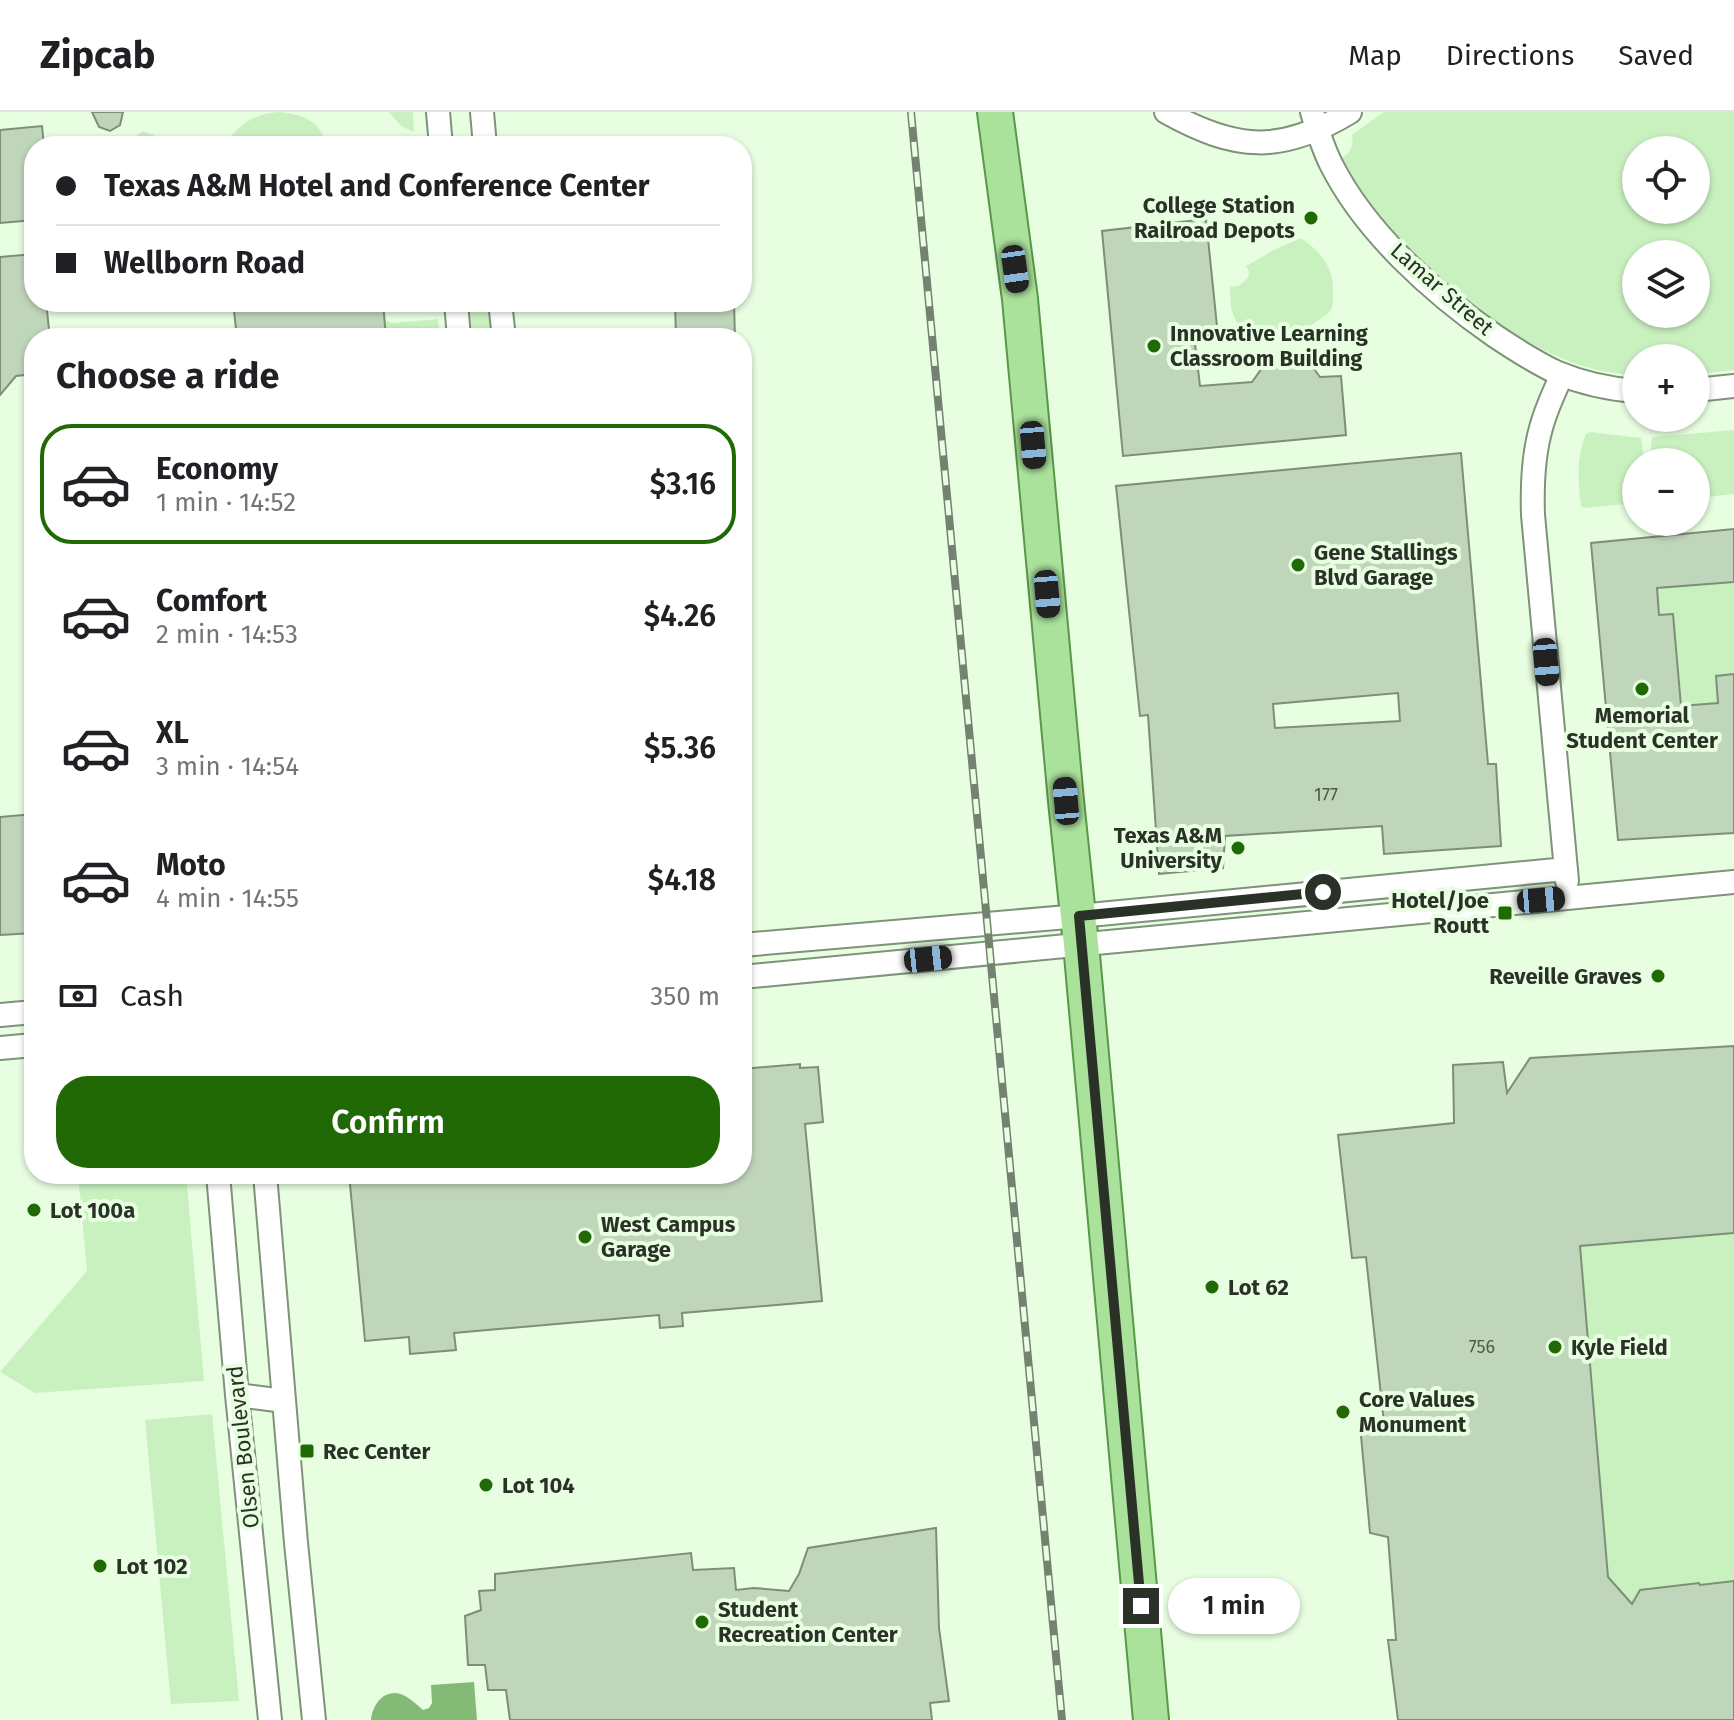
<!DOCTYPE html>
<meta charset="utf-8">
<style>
:root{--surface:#fff;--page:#f6f6f6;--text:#202124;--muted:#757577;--line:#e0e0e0;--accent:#206905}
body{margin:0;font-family:"Fira Sans",sans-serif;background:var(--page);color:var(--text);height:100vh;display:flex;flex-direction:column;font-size:30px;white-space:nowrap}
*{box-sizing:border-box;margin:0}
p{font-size:26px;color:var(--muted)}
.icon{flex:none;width:44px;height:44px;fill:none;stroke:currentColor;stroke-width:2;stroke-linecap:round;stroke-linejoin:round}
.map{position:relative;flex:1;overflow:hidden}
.sheet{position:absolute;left:24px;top:216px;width:728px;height:856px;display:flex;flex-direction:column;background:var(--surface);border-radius:32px;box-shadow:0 2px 6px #0004}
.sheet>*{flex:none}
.banner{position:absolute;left:24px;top:24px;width:728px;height:176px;border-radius:32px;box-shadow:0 2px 6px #0004;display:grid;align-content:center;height:176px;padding:0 32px;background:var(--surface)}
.buttons{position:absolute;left:1622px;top:24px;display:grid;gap:16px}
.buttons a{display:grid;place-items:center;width:88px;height:88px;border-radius:50%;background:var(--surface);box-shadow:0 2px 6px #0004;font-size:40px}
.end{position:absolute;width:36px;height:36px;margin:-18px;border:10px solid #2a3228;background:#fff;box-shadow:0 0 0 4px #fff}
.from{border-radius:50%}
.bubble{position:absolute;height:56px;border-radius:28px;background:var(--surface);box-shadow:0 2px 6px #0004;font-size:26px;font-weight:600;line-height:56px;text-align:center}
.car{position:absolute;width:24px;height:48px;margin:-24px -12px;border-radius:10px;box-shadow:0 0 6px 2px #0007;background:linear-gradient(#222 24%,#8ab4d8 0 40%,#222 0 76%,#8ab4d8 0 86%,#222 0)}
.banner b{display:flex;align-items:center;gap:28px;height:76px;font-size:30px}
.banner b+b{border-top:2px solid var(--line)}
.banner i{width:20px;height:20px;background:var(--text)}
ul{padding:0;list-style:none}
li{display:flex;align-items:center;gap:24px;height:120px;margin:0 16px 12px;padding:0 16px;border:4px solid transparent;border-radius:32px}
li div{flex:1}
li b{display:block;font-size:30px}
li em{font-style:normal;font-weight:600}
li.current{border-color:var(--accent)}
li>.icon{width:72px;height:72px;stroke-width:1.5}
h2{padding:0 32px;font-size:36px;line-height:96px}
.pay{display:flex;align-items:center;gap:20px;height:88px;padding:0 32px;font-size:30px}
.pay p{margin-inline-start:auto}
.button{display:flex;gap:16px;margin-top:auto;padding:16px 32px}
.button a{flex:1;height:92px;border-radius:32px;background:var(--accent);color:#fff;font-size:32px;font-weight:600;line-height:92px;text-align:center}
header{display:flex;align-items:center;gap:48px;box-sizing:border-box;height:112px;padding:0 40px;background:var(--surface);border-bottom:2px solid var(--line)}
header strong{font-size:38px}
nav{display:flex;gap:44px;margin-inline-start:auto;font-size:28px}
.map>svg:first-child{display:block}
.green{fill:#c9f1c0;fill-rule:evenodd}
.water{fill:#83bb76}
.building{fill:#c0d6bb;stroke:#7b9076;stroke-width:2;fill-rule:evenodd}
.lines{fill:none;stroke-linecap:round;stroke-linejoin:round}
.street-casing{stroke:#7e9379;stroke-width:26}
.primary-casing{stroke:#589848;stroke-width:38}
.street{stroke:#fff;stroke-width:22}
.primary{stroke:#aae29c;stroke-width:34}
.rail-casing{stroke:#758271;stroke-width:8}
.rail{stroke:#e7fee1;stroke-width:5;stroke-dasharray:15;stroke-linecap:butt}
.route{stroke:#2a3228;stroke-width:10}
.poi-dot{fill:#206905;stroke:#e7fee1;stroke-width:3}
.labels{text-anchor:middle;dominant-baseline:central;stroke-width:8;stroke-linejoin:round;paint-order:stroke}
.number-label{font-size:18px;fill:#505b4d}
.poi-label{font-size:22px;font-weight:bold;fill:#2a3228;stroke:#e7fee1;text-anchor:start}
.street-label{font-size:22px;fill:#2a3228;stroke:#e7fee1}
</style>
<header>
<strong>Zipcab</strong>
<nav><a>Map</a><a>Directions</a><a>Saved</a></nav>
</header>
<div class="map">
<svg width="1734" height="1608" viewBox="0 0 1734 1608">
<rect width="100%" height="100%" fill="#e7fee1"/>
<path class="green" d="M 279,0 C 301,2 323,9 326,34 L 307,34 L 300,28 L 249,34 L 225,34 C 238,12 253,2 279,0 Z
M 389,0 L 413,0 L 414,20 L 401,14 Z
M 1384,0 L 1734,0 L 1734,258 L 1696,262 L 1696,246 L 1636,246 L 1636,263 C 1610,262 1583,256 1559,245 C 1476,209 1383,126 1341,46 C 1350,42 1354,33 1352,23 ZM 1636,38 L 1696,38 L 1696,98 L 1636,98 ZM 1636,142 L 1696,142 L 1696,202 L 1636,202 Z
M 143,19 L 154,23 L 158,34 L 133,34 L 136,24 Z
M 1301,126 C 1320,139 1334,155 1333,179 C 1333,185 1334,194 1330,199 C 1326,205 1315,209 1310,214 L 1308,223 L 1271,225 L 1256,223 L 1254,213 L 1247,210 L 1238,214 L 1231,197 L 1230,175 L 1239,174 L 1248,166 L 1249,159 L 1246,154 L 1276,137 Z
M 407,190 L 436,190 L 437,198 L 408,200 Z
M 464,190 L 490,190 L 494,226 L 467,226 Z
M 438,207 L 440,226 L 387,226 L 385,208 L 392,211 Z
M 1734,318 L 1734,382 L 1696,386 L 1696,350 L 1652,350 L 1651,329 L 1653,325 Z
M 1590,320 L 1641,326 L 1644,350 L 1636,350 L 1636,391 L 1584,396 L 1581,394 C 1578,369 1576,346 1586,322 Z
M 1734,470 L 1734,562 L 1716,564 L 1718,591 L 1681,594 L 1673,502 L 1659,503 L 1657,476 Z
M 1734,934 L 1734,1608 L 1398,1608 L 1388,1528 L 1411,1528 L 1411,1518 L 1395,1519 L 1388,1425 L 1370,1421 L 1360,1313 L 1384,1310 L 1367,1159 L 1397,1157 L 1396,1142 L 1352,1146 L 1338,1023 L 1454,1011 L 1453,953 L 1503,950 L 1507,980 L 1530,946 Z
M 78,1062 L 186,1062 L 204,1269 L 35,1281 L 0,1260 L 87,1159 Z
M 212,1302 L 239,1589 L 171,1592 L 145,1308 Z"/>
<path class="water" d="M 474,1570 L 477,1608 L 371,1608 C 372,1596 380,1581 395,1581 C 405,1581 416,1592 423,1598 L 429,1596 L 432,1591 L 431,1573 Z"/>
<path class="building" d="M 92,0 L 123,0 L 120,13 L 110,19 L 99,15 Z
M 42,14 L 44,34 L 34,34 L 34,108 L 0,111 L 0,18 Z
M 1206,107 L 1218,224 L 1194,223 L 1200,274 L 1252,270 L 1267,249 L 1292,245 L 1309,250 L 1320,265 L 1341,264 L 1346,323 L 1123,344 L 1102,119 Z
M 34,142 L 34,190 L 46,190 L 50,226 L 34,226 L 34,262 L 16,264 L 0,283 L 0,145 Z
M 233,190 L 383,190 L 386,226 L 237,226 Z
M 675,190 L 734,190 L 735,226 L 676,226 Z
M 1461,341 L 1488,652 L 1496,652 L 1501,734 L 1384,742 L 1382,714 L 1225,724 L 1223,756 L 1159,762 L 1148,603 L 1140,604 L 1116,374 ZM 1398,581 L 1400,609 L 1275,616 L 1273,592 Z
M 1734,417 L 1734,470 L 1657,476 L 1659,503 L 1673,502 L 1681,594 L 1718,591 L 1716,564 L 1734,562 L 1734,721 L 1618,728 L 1591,431 Z
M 34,702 L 34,821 L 0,823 L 0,705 Z
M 1734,934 L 1734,1121 L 1580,1134 L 1608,1465 L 1632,1492 L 1640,1478 L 1699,1471 L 1700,1473 L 1734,1469 L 1734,1608 L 1398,1608 L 1388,1528 L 1396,1528 L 1388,1425 L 1370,1421 L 1360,1313 L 1384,1311 L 1366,1145 L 1352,1146 L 1338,1023 L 1454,1011 L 1453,953 L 1503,950 L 1507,981 L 1530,946 Z
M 800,952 L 800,956 L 818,955 L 823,1010 L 805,1012 L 822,1189 L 682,1201 L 683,1214 L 660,1216 L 659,1203 L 454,1221 L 456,1238 L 410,1242 L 409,1225 L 365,1229 L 349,1062 L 742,1062 L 742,957 Z
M 936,1416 L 939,1516 L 949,1589 L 930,1591 L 932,1608 L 510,1608 L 506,1578 L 488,1578 L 485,1553 L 468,1553 L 465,1504 L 481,1498 L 479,1479 L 495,1478 L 495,1462 L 691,1441 L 693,1458 L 734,1456 L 736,1478 L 754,1476 L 789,1479 L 799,1462 L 808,1436 Z"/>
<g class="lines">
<defs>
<path id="street" d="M 438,0 L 441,34
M 482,0 L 485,34
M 1166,0 C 1236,39 1281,42 1350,0
M 1312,0 C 1317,17 1323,36 1331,52 C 1365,120 1433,181 1495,224 C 1516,238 1536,251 1558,261 C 1582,271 1610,277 1636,279
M 456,190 L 459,226
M 500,190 L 504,226
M 1562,263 C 1554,280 1546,297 1541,316 C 1533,344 1532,374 1533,403 L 1567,769
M 1696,278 L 1734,274
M 742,833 L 1079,804 L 1566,757
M 742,865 L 1734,770
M 0,903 L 34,900
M 0,936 L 34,933
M 218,1062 L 237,1283 L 270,1608
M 265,1062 L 296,1431 L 314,1608
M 237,1283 L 284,1289"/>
<path id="primary" d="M 995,0 L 1020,187 L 1066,689 L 1081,832 L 1151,1608"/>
</defs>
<use href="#street" class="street-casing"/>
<use href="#primary" class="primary-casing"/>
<use href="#street" class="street"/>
<use href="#primary" class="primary"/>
<defs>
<path id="rail" d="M 911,0 L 1062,1608"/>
</defs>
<use href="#rail" class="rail-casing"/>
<use href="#rail" class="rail"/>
</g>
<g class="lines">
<path class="route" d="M 1141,1494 L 1079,804 L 1323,780"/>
</g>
<g class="poi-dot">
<circle cx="1311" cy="106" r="8"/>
<circle cx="1154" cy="234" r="8"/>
<circle cx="1298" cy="453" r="8"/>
<circle cx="1642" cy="577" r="8"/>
<circle cx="1238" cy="736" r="8"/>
<rect x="1497" y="793" width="16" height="16" rx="4"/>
<circle cx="1658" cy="864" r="8"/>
<circle cx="34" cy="1098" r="8"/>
<circle cx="585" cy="1125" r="8"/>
<circle cx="1212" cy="1175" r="8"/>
<circle cx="1555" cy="1235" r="8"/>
<circle cx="1343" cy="1300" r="8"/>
<rect x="299" y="1331" width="16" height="16" rx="4"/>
<circle cx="486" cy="1373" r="8"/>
<circle cx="100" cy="1454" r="8"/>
<circle cx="702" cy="1510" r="8"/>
</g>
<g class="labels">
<g class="number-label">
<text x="1326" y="683">177</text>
<text x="1482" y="1235">756</text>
</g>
<g class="poi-label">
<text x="1295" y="93" text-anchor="end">College Station<tspan x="1295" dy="25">Railroad Depots</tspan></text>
<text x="1170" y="221">Innovative Learning<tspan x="1170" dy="25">Classroom Building</tspan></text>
<text x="1314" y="440">Gene Stallings<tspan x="1314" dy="25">Blvd Garage</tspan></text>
<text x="1642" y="603" text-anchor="middle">Memorial<tspan x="1642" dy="25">Student Center</tspan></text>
<text x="1222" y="723" text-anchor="end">Texas A&amp;M<tspan x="1222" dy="25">University</tspan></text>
<text x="1489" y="788" text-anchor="end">Hotel/Joe<tspan x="1489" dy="25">Routt</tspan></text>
<text x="1642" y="864" text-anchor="end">Reveille Graves</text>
<text x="50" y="1098">Lot 100a</text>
<text x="601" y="1112">West Campus<tspan x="601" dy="25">Garage</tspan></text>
<text x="1228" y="1175">Lot 62</text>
<text x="1571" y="1235">Kyle Field</text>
<text x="1359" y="1287">Core Values<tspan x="1359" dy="25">Monument</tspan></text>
<text x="323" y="1339">Rec Center</text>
<text x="502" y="1373">Lot 104</text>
<text x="116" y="1454">Lot 102</text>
<text x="718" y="1497">Student<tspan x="718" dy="25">Recreation Center</tspan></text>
</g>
<g class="street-label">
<text transform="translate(1442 177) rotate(41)">Lamar Street</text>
<text transform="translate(243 1335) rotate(-96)">Olsen Boulevard</text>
</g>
</g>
</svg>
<div class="buttons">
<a><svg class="icon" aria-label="locate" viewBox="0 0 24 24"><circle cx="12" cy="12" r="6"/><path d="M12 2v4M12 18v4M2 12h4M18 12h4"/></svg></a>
<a><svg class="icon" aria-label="layers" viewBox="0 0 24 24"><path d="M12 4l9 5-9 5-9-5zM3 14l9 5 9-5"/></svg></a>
<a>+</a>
<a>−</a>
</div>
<i class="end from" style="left:1323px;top:780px"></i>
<i class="end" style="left:1141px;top:1494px"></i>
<div class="bubble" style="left:1168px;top:1466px;width:132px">1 min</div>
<i class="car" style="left:1015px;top:157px;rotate:172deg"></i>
<i class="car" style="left:1033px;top:333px;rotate:175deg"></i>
<i class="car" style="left:1047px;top:482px;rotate:175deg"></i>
<i class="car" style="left:1546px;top:550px;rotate:175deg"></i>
<i class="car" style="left:1066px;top:689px;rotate:355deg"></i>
<i class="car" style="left:1541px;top:788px;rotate:85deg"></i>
<i class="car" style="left:928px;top:847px;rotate:84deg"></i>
<div class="banner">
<b><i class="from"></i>Texas A&amp;M Hotel and Conference Center</b>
<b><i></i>Wellborn Road</b>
</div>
<section class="sheet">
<h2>Choose a ride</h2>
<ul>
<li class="current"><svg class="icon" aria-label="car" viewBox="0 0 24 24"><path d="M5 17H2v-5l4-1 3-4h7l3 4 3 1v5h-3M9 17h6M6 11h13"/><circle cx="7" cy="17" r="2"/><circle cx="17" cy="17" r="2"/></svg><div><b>Economy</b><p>1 min · 14:52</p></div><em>$3.16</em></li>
<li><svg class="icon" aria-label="car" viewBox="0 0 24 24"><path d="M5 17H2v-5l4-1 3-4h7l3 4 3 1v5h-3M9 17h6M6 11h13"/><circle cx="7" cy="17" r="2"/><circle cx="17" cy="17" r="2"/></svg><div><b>Comfort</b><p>2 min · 14:53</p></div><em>$4.26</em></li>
<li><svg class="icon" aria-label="car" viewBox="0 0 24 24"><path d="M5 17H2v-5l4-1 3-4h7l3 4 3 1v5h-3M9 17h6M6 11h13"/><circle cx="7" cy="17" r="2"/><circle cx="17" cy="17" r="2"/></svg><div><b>XL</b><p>3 min · 14:54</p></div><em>$5.36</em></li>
<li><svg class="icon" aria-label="car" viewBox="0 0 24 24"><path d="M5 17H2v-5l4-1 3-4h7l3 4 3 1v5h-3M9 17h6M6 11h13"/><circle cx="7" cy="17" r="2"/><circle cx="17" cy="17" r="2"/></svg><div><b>Moto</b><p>4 min · 14:55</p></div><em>$4.18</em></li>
</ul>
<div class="pay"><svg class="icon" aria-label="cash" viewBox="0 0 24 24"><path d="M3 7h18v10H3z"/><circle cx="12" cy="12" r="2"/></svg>Cash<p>350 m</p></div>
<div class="button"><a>Confirm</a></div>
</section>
</div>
